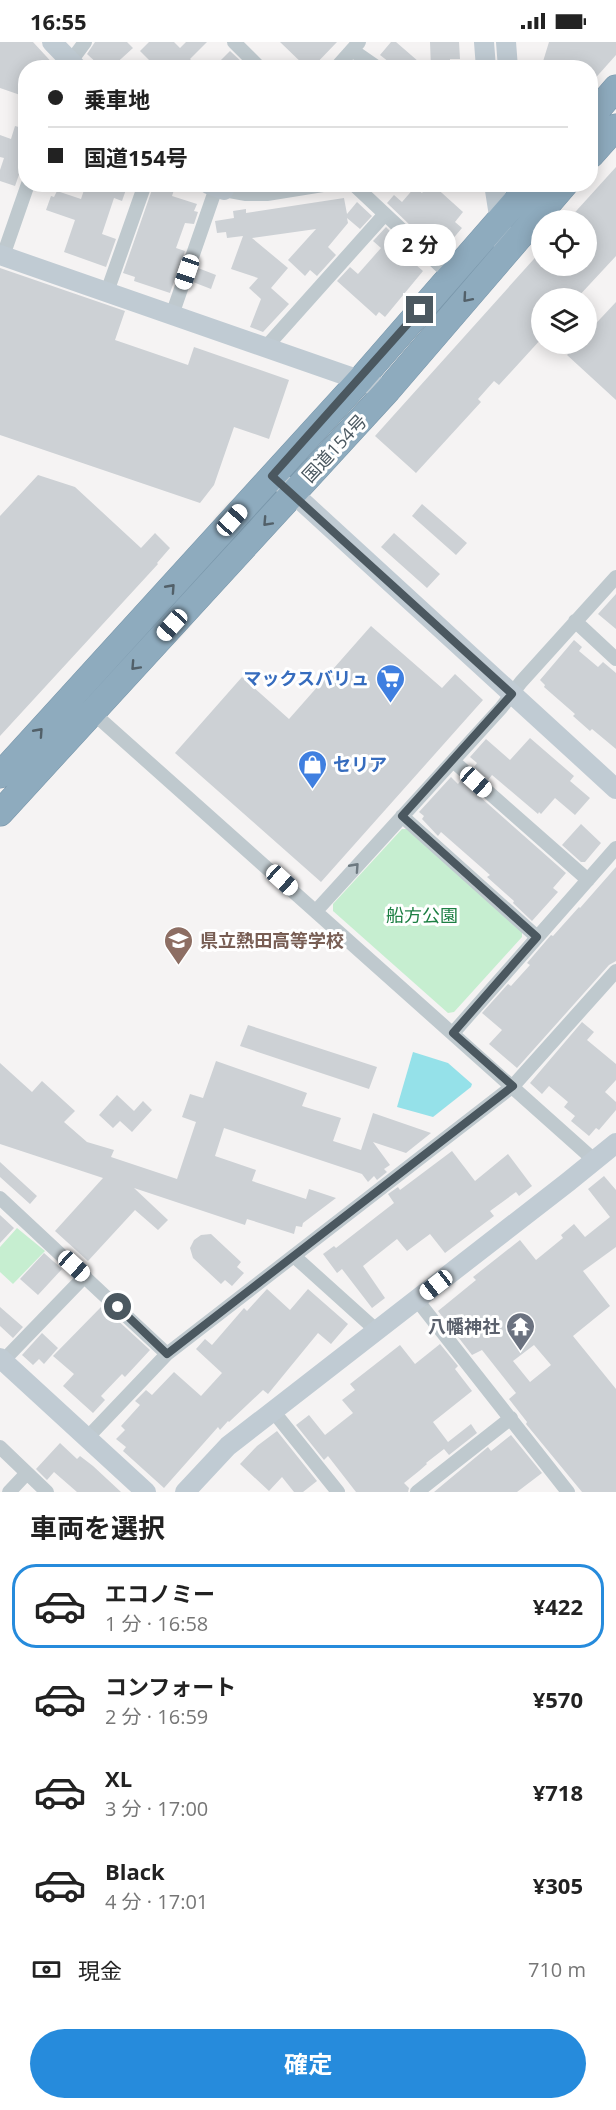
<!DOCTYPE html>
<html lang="ja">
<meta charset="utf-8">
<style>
:root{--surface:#fff;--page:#f6f6f6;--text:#222;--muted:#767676;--line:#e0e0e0;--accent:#268bdc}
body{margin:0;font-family:"Open Sans","Noto Sans JP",sans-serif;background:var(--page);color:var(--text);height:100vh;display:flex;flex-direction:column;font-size:22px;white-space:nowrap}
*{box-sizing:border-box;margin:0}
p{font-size:20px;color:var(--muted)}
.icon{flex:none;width:33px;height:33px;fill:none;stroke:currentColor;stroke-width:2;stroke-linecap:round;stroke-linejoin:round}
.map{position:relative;height:1450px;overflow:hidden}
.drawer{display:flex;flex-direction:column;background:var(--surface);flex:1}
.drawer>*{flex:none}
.hud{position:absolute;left:18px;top:18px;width:580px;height:132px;border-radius:24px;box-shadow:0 3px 15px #0003;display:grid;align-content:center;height:132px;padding:0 30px;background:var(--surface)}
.buttons{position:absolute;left:531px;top:168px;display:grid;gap:12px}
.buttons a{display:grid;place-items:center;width:66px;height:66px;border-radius:50%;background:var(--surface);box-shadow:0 3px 15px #0003;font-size:30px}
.end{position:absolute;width:27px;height:27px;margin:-14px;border:8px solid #4b5860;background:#fff;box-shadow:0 0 0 3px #fff}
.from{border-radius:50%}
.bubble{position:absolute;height:42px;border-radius:21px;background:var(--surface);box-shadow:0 3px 15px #0003;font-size:20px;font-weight:700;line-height:42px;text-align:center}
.car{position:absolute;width:18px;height:36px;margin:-18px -9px;border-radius:8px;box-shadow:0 0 4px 2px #0007;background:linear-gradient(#fff 24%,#345 0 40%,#fff 0 76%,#345 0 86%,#fff 0)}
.hud b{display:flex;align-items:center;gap:21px;height:57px;font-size:22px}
.hud b+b{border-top:2px solid var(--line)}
.hud i{width:15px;height:15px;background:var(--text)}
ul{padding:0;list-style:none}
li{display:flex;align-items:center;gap:18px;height:84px;margin:0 12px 9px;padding:0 18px;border:3px solid transparent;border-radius:24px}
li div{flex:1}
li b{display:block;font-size:22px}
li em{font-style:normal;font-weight:700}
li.on{border-color:var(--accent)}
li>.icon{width:54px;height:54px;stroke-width:1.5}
h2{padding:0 30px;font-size:27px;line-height:72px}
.pay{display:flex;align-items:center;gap:15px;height:66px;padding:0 30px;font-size:22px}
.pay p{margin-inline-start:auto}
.cta{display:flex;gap:12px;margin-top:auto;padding:12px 30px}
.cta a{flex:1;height:69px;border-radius:36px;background:var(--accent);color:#fff;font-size:24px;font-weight:700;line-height:69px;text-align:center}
.status{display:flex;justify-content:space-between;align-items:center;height:42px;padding:0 30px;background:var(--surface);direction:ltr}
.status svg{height:16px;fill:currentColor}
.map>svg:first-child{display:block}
.green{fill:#c6eed0}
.water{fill:#95e1e9}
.building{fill:#cdd1d5;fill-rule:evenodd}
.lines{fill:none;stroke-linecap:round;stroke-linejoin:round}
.highway-casing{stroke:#7996aa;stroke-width:27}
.street{stroke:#bfc9ce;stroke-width:14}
.secondary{stroke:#c0cbd3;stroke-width:20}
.highway{stroke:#8eabbe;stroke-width:26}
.oneway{stroke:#526069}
.oneway2{stroke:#6e7a81}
.route{stroke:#4b5860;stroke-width:8}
.labels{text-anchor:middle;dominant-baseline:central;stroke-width:6;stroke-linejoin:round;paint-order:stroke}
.street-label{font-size:18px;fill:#4b5860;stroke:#fff}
.shop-label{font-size:18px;font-weight:bold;fill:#366cbe;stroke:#fff;text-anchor:end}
.park-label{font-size:18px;fill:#1d7f43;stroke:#fff}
.education-label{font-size:18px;font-weight:bold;fill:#785e54;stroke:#fff;text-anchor:start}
.worship-label{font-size:18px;font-weight:bold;fill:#5b616d;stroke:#fff;text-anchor:end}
</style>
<div class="status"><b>16:55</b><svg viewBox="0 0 49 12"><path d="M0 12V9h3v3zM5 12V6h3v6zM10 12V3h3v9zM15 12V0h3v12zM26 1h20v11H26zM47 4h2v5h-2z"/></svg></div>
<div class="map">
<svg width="616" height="1450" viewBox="0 0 616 1450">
<rect width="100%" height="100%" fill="#f5f3f3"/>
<path class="green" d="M 402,787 L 409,787 L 522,888 L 522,895 L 454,970 L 448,971 L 333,869 L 333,862 Z
M 17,1186 L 45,1209 L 13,1242 L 0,1230 L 0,1205 Z"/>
<path class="water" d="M 413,1010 L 448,1021 L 472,1042 L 471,1045 L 433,1075 L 397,1065 Z"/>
<path class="building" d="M 0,0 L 33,0 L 57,26 L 26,26 L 26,55 L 0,46 Z
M 127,0 L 133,6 L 111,26 L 102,26 L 87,12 L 95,0 Z
M 149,0 L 174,0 L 180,6 L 186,0 L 207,0 L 190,17 L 199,26 L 157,26 L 140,9 Z
M 280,0 L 337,0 L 312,26 L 307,26 Z
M 391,0 L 396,0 L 426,26 L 398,26 L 390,19 L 389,20 L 380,13 Z
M 430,0 L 459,0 L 460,17 L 450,17 L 450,26 L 431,26 Z
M 549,0 L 616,0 L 616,13 L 591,41 L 591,26 L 541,26 Z
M 230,9 L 243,21 L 247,26 L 213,26 Z
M 15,84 L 26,87 L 26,113 L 15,144 L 0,139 L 0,128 L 4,116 L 0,115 L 0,93 L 11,97 Z
M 616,125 L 616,214 L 577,256 L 542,256 L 542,296 L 499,343 L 494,339 L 478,357 L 481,360 L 416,431 L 375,394 L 542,208 L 542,224 L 586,224 L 586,178 L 568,178 Z
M 86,142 L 128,142 L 122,159 L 114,156 L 102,192 L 116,197 L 106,225 L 64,210 L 75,178 L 46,168 L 51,154 L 54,155 L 57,149 L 81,157 Z
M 154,142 L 176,142 L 172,154 L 197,162 L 194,169 L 198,170 L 194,182 L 185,181 L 176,206 L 185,209 L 170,251 L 134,239 L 135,235 L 123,231 Z
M 429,142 L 432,142 L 463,170 L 455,180 L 462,186 L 440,212 L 387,161 L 394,153 L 402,160 L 415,145 L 422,151 Z
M 344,156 L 347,172 L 357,160 L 372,174 L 360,187 L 347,176 L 348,181 L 328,205 L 336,213 L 317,234 L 310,228 L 305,234 L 288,218 L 316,187 L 252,196 L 288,226 L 271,246 L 289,262 L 263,290 L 250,285 L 261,257 L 249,246 L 258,236 L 231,227 L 243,194 L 227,196 L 226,190 L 217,191 L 215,179 L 234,176 L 233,169 L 246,167 L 246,171 Z
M 386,185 L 397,196 L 392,202 L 423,229 L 385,275 L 379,270 L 376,274 L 337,239 L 350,225 L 358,232 L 381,206 L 373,199 Z
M 0,226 L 125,269 L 115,298 L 188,323 L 194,305 L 289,338 L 269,397 L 234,385 L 214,443 L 200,461 L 0,393 Z
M 198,226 L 216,233 L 211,247 L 193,240 Z
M 616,260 L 616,358 L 567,313 L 578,302 L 586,302 L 586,292 Z
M 38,433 L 75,445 L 141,506 L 155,491 L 170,506 L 157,521 L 158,522 L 0,694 L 0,474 Z
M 422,462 L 467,501 L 456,513 L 412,474 Z
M 394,491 L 440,532 L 427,546 L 381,505 Z
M 616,552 L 616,587 L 598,572 Z
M 371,584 L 442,646 L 455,632 L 483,658 L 321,840 L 175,711 L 242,635 L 289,677 Z
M 574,598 L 582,605 L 579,609 L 598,625 L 603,620 L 616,631 L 616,707 L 592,687 L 590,689 L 573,674 L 575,672 L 544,645 L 545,643 L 540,638 Z
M 530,696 L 574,734 L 570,739 L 590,756 L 575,773 L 555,756 L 541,772 L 539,770 L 538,772 L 492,733 L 488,738 L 474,725 L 477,721 L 470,715 L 486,697 L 510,718 Z
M 451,735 L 458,742 L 461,738 L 566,831 L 553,846 L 558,850 L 532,879 L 513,861 L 514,859 L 487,835 L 490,833 L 441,790 L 438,794 L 422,777 L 424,774 L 419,770 Z
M 581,782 L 601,801 L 585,820 L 581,820 L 562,803 Z
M 616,825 L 616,919 L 609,923 L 517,1026 L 489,1002 L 502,988 L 482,971 L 508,942 L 511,944 L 530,923 L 527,921 L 551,893 L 553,894 L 579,865 L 580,866 Z
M 582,980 L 594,990 L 587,998 L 616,1022 L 616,1038 L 605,1050 L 616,1060 L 616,1068 L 599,1088 L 596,1086 L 589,1094 L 571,1079 L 575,1074 L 564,1065 L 568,1060 L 549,1044 L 542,1052 L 530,1041 Z
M 248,983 L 377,1025 L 369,1047 L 240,1004 Z
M 216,1019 L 307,1051 L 302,1064 L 341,1076 L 333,1099 L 361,1108 L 373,1071 L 431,1091 L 406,1111 L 373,1100 L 390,1123 L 384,1127 L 387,1130 L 377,1138 L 374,1134 L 368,1140 L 362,1132 L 224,1086 L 215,1114 L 256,1128 L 252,1139 L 306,1157 L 309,1147 L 336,1156 L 303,1181 L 302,1185 L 296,1184 L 294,1192 L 247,1177 L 245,1183 L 134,1146 L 168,1178 L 158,1188 L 135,1168 L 88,1219 L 55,1189 L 103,1136 L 0,1102 L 0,1021 L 32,1050 L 42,1039 L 75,1069 L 64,1080 L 87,1100 L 114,1108 L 111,1115 L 177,1137 L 196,1080 L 182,1075 L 190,1052 L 203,1056 Z
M 117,1053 L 134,1069 L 143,1059 L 152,1068 L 132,1090 L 120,1079 L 113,1086 L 99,1073 Z
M 452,1109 L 475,1139 L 508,1112 L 532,1144 L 519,1154 L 516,1150 L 490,1169 L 494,1174 L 445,1211 L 430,1192 L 407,1209 L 397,1197 L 363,1224 L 385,1256 L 372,1266 L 342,1227 L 337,1231 L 323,1212 L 334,1204 L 336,1206 L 394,1161 L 388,1152 L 398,1145 L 400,1148 Z
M 0,1120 L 37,1154 L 30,1162 L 0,1135 Z
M 604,1134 L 616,1148 L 616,1205 L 583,1229 L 610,1264 L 573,1294 L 616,1347 L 616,1450 L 582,1450 L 526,1382 L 527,1380 L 509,1357 L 516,1351 L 482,1308 L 472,1313 L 438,1269 L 476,1238 L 473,1235 L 520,1198 L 536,1218 L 563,1196 L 561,1193 L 574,1182 L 585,1195 L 610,1175 L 588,1147 ZM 534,1303 L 551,1323 L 530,1340 L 513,1319 Z
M 0,1173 L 14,1186 L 0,1201 Z
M 211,1192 L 241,1220 L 237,1225 L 244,1231 L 232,1244 L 225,1238 L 221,1242 L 193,1216 L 190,1206 L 194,1198 L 201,1193 Z
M 44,1211 L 62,1227 L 38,1253 L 20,1237 Z
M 267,1247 L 290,1268 L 308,1247 L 348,1282 L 331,1302 L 318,1291 L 268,1352 L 263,1348 L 229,1380 L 228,1379 L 220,1388 L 218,1385 L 164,1446 L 123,1409 L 126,1405 L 116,1397 L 125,1388 L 121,1384 L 140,1363 L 135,1359 L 146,1348 L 152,1353 L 174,1330 L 201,1354 L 222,1331 L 196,1307 L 205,1297 L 212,1303 L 244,1266 L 247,1269 Z
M 102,1264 L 150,1308 L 125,1335 L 122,1332 L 101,1354 L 105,1358 L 93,1371 L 63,1344 L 74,1332 L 53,1314 Z
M 0,1265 L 23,1285 L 13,1296 L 0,1284 Z
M 42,1291 L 58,1306 L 44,1322 L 39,1317 L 33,1323 L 22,1313 Z
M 440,1302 L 458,1324 L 455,1327 L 472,1349 L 433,1380 L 448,1400 L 471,1382 L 477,1391 L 449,1413 L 444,1407 L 426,1421 L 427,1422 L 419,1429 L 404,1441 L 409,1446 L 408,1450 L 356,1450 L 328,1414 L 324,1418 L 296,1383 L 309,1373 L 325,1393 L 353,1371 L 342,1358 L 355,1348 L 350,1342 L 400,1303 L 415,1322 Z
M 277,1389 L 317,1439 L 303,1450 L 294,1450 L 282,1435 L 269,1449 L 240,1422 L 257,1404 Z
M 511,1393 L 542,1431 L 517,1450 L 434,1450 L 488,1405 L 491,1409 Z
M 60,1401 L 77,1417 L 80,1414 L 93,1424 L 121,1450 L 77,1450 L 54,1430 L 47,1438 L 36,1427 Z"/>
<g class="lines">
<defs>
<path id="highway" d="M 591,75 L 616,46
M 591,113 L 616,85
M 0,733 L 360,338 L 531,142
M 0,771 L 388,348 L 565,142"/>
</defs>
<use href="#highway" class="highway-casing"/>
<path class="street" d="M 234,0 L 260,26
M 352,8 L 378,26
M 69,26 L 71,19 L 85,0
M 336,26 L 359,0
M 353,142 L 451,234
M 224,148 L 246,152 L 267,152 L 329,142
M 3,214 L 28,142
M 107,250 L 145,142
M 172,273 L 216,146
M 266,305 L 385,172
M 575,579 L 616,617
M 92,670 L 594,1118
M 453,719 L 588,838
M 402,774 L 537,895
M 316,869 L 501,666 L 521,640 L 616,535
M 453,991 L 616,806
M 0,1156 L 167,1312
M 295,1215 L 376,1288
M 417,1258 L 568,1450
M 0,1322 L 85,1234
M 273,1369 L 338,1450
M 87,1396 L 167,1312 L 513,1044 L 616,929
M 0,1405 L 47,1450
M 9,1450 L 27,1431
M 417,1450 L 511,1376"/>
<path class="secondary" d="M 52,0 L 77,26
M 484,0 L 486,26
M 506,0 L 508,26
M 208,142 L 224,148
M 494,142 L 505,212
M 0,213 L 388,348
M 284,443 L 616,747
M 0,1316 L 146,1450
M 185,1450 L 228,1404 L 568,1140 L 616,1101"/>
<use href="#highway" class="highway"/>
</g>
<defs><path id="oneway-chevron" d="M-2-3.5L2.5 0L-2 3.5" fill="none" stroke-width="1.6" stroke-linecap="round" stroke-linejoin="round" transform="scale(1.5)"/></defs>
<g class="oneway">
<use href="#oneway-chevron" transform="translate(467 256) rotate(131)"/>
<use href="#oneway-chevron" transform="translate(267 480) rotate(133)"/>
<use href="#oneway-chevron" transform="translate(171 546) rotate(-48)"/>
<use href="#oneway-chevron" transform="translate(135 624) rotate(133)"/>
<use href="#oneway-chevron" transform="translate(39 690) rotate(-48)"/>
</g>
<use class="oneway2" href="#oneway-chevron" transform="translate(355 825) rotate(-48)"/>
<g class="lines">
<path class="route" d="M 118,1265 L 167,1312 L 513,1044 L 453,991 L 537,895 L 402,774 L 512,652 L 272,434 L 420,268"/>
</g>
<defs>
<symbol id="supermarket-pin" viewBox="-11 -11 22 30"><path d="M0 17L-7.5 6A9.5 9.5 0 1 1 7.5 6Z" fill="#3f7fe0" stroke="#fff"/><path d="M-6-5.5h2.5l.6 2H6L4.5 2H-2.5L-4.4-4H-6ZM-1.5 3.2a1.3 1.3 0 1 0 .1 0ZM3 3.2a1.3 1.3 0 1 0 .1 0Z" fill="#fff"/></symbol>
<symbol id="shop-pin" viewBox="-11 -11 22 30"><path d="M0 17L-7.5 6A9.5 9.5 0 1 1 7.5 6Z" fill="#3f7fe0" stroke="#fff"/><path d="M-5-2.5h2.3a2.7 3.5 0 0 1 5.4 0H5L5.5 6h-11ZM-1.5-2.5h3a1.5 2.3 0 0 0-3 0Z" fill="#fff"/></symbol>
<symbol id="school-pin" viewBox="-11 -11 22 30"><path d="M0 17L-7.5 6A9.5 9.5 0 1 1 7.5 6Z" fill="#8d6e63" stroke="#fff"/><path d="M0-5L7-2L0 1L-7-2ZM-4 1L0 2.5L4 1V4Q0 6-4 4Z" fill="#fff"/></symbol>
<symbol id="temple-pin" viewBox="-11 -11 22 30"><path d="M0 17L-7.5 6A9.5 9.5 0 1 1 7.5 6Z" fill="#6b7280" stroke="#fff"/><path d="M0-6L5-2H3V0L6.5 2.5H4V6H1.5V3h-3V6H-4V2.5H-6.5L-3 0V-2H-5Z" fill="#fff"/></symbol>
</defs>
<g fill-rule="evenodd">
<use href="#supermarket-pin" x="374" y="620" width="33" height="45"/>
<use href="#shop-pin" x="296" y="706" width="33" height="45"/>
<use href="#school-pin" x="162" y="882" width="33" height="45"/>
<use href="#temple-pin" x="504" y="1268" width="33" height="45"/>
</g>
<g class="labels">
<g class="street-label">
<text transform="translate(334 406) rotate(-47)">国道154号</text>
</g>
<g class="shop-label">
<text x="369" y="636">マックスバリュ</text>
<text x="333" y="722" text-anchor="start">セリア</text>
</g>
<g class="park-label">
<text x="422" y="873">船方公園</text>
</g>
<g class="education-label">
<text x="200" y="898">県立熱田高等学校</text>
</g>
<g class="worship-label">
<text x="500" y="1284">八幡神社</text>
</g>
</g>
</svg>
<div class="buttons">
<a><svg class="icon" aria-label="locate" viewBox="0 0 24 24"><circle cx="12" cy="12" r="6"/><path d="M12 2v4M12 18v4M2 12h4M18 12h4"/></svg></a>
<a><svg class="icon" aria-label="layers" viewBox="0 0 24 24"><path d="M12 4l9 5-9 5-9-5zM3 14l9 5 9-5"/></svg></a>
</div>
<i class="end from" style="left:118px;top:1265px"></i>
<i class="end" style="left:420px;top:268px"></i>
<div class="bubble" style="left:384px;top:182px;width:72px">2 分</div>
<i class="car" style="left:187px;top:230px;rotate:199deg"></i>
<i class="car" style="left:232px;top:478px;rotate:42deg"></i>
<i class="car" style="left:172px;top:583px;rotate:222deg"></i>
<i class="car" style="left:476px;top:740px;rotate:132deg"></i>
<i class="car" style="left:282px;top:838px;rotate:132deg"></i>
<i class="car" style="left:74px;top:1224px;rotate:132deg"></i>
<i class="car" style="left:436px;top:1243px;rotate:232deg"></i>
<div class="hud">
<b><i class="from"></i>乗車地</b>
<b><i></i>国道154号</b>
</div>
</div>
<section class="drawer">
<h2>車両を選択</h2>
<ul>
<li class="on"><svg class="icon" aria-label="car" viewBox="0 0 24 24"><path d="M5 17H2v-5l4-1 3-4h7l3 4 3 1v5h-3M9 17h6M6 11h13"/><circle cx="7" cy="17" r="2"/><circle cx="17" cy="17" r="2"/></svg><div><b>エコノミー</b><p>1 分 · 16:58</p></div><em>¥422</em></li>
<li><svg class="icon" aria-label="car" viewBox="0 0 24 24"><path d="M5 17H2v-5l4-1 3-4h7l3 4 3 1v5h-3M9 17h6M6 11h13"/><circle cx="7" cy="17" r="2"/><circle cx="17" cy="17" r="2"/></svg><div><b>コンフォート</b><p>2 分 · 16:59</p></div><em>¥570</em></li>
<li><svg class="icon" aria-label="car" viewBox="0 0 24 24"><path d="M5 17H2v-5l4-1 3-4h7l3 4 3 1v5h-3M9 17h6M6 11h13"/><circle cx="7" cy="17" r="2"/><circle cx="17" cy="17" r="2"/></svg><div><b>XL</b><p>3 分 · 17:00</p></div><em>¥718</em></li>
<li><svg class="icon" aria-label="car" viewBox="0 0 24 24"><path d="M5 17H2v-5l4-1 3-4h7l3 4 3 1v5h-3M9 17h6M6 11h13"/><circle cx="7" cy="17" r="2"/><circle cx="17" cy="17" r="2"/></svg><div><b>Black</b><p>4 分 · 17:01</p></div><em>¥305</em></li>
</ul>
<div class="pay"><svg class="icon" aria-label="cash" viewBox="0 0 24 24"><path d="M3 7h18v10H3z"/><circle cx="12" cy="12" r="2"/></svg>現金<p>710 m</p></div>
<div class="cta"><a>確定</a></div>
</section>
